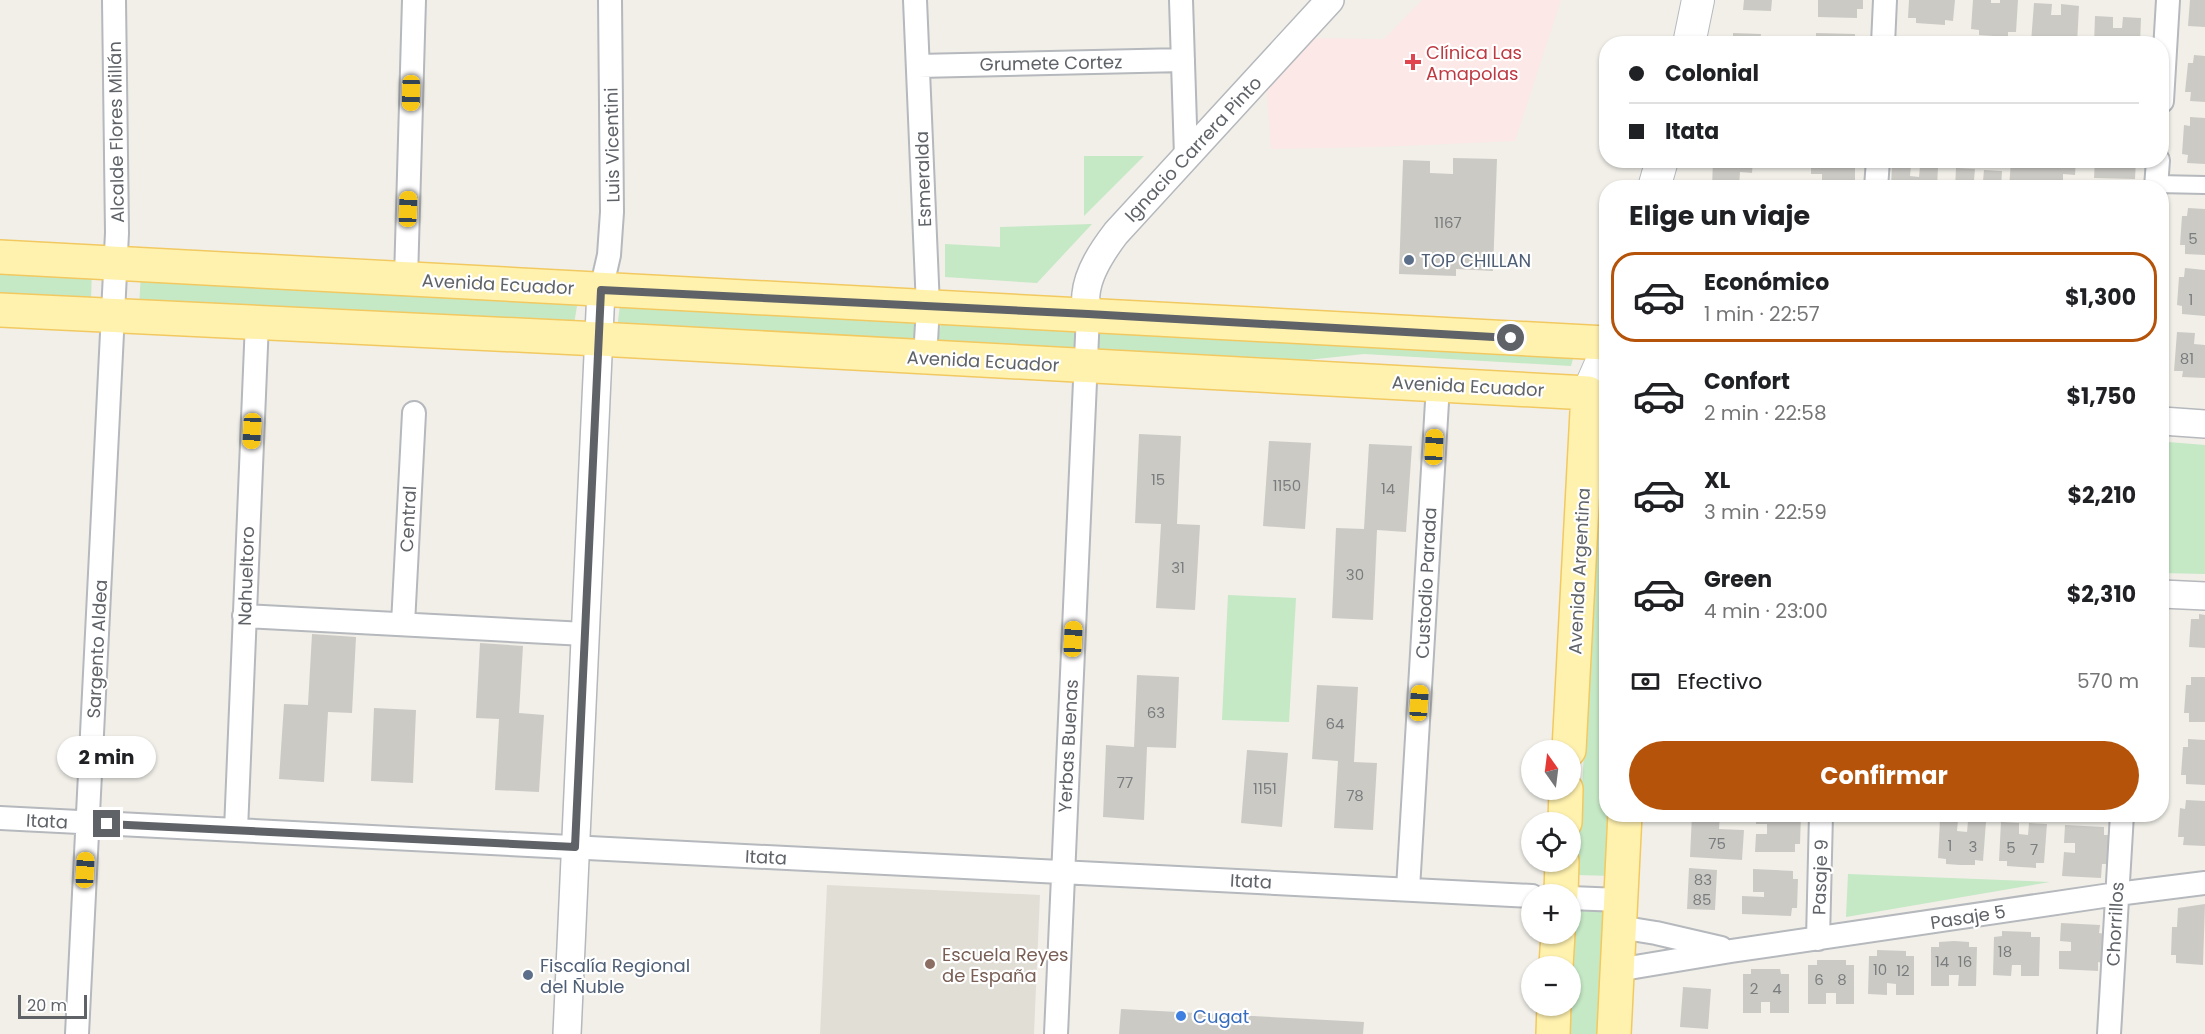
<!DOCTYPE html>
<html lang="es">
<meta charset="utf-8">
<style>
:root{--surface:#fff;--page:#f6f6f6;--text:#202124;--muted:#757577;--line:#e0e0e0;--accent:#b45309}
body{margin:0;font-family:Poppins,sans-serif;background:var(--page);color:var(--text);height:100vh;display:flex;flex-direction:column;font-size:22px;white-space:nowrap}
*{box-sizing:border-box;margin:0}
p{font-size:20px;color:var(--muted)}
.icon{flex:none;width:33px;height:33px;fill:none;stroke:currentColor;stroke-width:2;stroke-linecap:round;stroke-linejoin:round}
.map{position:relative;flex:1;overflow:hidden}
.details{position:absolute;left:1599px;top:180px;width:570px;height:642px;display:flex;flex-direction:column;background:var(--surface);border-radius:24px;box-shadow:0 2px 4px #0004}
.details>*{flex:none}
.banner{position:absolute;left:1599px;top:36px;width:570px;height:132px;border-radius:24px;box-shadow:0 2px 4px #0004;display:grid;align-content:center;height:132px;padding:0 30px;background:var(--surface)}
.needle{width:39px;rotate:346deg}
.fabs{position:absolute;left:1521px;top:740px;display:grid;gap:12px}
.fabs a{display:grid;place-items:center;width:60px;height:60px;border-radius:50%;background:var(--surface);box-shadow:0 2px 4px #0004;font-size:30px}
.scale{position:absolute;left:18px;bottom:15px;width:69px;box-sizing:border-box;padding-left:6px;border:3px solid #5f6368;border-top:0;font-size:16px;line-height:21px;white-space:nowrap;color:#5f6368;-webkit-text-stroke:4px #fff;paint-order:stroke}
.end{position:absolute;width:27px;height:27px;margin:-14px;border:8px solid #5f6368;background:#fff;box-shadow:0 0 0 3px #fff}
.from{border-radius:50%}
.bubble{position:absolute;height:42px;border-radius:21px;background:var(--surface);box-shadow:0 2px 4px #0004;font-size:20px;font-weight:700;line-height:42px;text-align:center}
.car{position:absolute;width:18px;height:36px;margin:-18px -9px;border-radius:8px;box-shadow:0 0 4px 2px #0007;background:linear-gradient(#f5c518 24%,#345 0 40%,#f5c518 0 76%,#345 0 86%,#f5c518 0)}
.banner b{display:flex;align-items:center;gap:21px;height:57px;font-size:22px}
.banner b+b{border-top:2px solid var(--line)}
.banner i{width:15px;height:15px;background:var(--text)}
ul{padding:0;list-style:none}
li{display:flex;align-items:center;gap:18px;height:90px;margin:0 12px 9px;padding:0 18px;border:3px solid transparent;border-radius:24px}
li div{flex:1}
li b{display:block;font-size:22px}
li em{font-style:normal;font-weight:700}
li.current{border-color:var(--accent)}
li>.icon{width:54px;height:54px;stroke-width:1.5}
h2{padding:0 30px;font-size:27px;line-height:72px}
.pay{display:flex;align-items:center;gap:15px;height:66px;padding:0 30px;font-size:22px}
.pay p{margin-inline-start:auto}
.button{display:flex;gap:12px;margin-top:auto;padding:12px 30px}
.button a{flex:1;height:69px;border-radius:36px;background:var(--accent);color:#fff;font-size:24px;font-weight:700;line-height:69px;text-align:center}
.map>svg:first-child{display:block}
.education{fill:#e1ded6}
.medical{fill:#fce8e6}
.green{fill:#c5e8c5}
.building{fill:#cccac5}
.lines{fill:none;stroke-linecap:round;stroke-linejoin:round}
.pedestrian-casing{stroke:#b5b8bc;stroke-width:20}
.minor-casing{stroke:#b5b8bc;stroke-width:26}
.tertiary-casing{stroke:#b5b8bc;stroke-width:30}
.secondary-casing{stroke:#b6babf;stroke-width:34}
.primary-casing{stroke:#f2c960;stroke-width:36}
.pedestrian{stroke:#fff;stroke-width:16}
.minor{stroke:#fff;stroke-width:22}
.tertiary{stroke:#fff;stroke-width:27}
.secondary{stroke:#fff;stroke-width:32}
.primary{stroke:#fff2af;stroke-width:33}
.route{stroke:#5f6368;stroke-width:8}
.health-dot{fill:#e0444e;stroke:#fff;stroke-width:2}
.service-dot{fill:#5c6f8a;stroke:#fff;stroke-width:2}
.education-dot{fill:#8d6e63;stroke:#fff;stroke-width:2}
.shop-dot{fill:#3f7fe0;stroke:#fff;stroke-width:2}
.labels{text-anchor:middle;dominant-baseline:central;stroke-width:4.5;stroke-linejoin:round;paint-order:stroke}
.number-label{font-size:15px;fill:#7a7d7f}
.health-label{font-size:18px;fill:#be3a42;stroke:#fff;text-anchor:start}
.street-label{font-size:18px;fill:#5f6368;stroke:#fff}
.service-label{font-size:18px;fill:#4e5e75;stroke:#fff;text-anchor:start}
.education-label{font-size:18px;fill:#785e54;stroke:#fff;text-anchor:start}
.shop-label{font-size:18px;fill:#366cbe;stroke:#fff;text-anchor:start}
</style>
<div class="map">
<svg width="2205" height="1034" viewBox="0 0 2205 1034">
<rect width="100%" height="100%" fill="#f1efe8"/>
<path class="education" d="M 827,885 L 1040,895 L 1034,1034 L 820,1034 Z"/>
<path class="medical" d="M 1422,0 L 1561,0 L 1515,141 L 1380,147 L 1271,149 L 1266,84 L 1306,38 L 1384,39 Z"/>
<path class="green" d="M 1084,156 L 1144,156 L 1084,216 Z
M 1092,224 L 1037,283 L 945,277 L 945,244 L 1000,247 L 1000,227 Z
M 0,262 L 92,268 L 91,300 L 0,295 Z
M 141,272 L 579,294 L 574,324 L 139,308 Z
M 621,296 L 918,309 L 916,342 L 617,330 Z
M 942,318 L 1575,351 L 1571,366 L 1364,354 L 1288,362 L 937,343 Z
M 1604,405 L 1606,405 L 1606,814 L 1616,815 L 1613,876 L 1577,875 Z
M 2168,442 L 2205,445 L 2205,574 L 2162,573 Z
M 1228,595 L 1296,598 L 1289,722 L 1222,720 Z
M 1848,874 L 2050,882 L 1846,917 Z
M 1577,903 L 1613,906 L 1606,1034 L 1570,1034 Z"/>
<path class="building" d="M 1744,0 L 1772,0 L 1771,11 L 1743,10 Z
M 1818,0 L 1863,0 L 1863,9 L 1857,9 L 1857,18 L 1818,17 Z
M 1909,0 L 1955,0 L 1953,21 L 1945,20 L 1945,25 L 1916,23 L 1916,18 L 1908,18 Z
M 1973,0 L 1991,0 L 1991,3 L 2000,3 L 2000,0 L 2018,0 L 2016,32 L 2008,32 L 2008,37 L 1979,35 L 1979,30 L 1971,29 Z
M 2190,0 L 2205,0 L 2205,27 L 2188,26 Z
M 2034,3 L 2052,4 L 2051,15 L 2061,15 L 2061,4 L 2079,6 L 2077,44 L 2039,44 L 2031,42 Z
M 2095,16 L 2113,17 L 2113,28 L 2122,28 L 2123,17 L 2141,18 L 2140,44 L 2094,44 Z
M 1733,33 L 1761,34 L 1760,44 L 1733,44 Z
M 1816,33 L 1855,34 L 1855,44 L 1816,44 Z
M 2194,55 L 2205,56 L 2205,102 L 2190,101 L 2191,92 L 2185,92 L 2188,63 L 2193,63 Z
M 2190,117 L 2205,118 L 2205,164 L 2187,163 L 2188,155 L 2182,154 L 2184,125 L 2190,126 Z
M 1453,158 L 1497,159 L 1493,271 L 1456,269 L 1456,276 L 1399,274 L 1403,160 L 1430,161 L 1430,173 L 1453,174 Z
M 1713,160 L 1753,160 L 1752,173 L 1740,172 L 1739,188 L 1712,188 Z
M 1811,160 L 1850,160 L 1850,165 L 1855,165 L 1855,188 L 1811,188 L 1811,183 L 1822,184 L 1822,174 L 1811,174 Z
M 2016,160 L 2076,160 L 2075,175 L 2063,174 L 2063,188 L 2009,188 L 2011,161 Z
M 2095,160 L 2136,160 L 2135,179 L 2094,178 Z
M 1892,164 L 1911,165 L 1910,176 L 1919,177 L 1920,166 L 1938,167 L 1937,188 L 1891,188 Z
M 1956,168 L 1975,169 L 1974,180 L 1983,181 L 1984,170 L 2002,171 L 2001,188 L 1955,188 Z
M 2188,208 L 2205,209 L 2205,255 L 2185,254 L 2185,245 L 2180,245 L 2182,216 L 2187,216 Z
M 2185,268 L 2205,270 L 2205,316 L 2182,314 L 2182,306 L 2177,305 L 2179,277 L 2184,277 Z
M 2177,332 L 2195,333 L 2194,344 L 2205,345 L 2205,378 L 2182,377 L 2183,371 L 2174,371 Z
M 1139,434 L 1181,436 L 1177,524 L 1200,525 L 1195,610 L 1156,608 L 1161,524 L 1135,523 Z
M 1269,441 L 1311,443 L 1305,529 L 1263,526 Z
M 1369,444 L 1412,446 L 1406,532 L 1377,530 L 1373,620 L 1332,618 L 1336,528 L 1364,529 Z
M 2199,614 L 2205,615 L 2205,648 L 2189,647 L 2191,619 L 2199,619 Z
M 312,634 L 356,637 L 352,713 L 328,712 L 324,782 L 279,779 L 284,704 L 308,705 Z
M 480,643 L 523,646 L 519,713 L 544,715 L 539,792 L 495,790 L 499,719 L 476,718 Z
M 1137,675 L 1179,677 L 1176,748 L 1147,747 L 1144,820 L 1103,817 L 1106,745 L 1134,747 Z
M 2191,677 L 2205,677 L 2205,722 L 2189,722 L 2189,713 L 2184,713 L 2186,685 L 2191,685 Z
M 1317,685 L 1358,687 L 1354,762 L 1377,763 L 1373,830 L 1334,828 L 1338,761 L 1312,759 Z
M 374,708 L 416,710 L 413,783 L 371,781 Z
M 2188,739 L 2205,740 L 2205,785 L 2186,784 L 2186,775 L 2181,775 L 2183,747 L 2188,747 Z
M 1247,750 L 1288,753 L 1282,827 L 1241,823 Z
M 2186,800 L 2205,801 L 2205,846 L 2183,845 L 2184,837 L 2178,837 L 2180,808 L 2185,809 Z
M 1692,814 L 1720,814 L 1719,829 L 1744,830 L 1742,860 L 1690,857 Z
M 1756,814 L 1801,815 L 1800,844 L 1795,844 L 1795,852 L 1755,852 L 1756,834 L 1767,834 L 1767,824 L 1756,824 Z
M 1940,819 L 1958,820 L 1957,831 L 1967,832 L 1968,821 L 1986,822 L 1983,861 L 1975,860 L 1975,865 L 1960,865 L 1946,864 L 1946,859 L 1938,858 Z
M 2001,822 L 2019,823 L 2019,834 L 2028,835 L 2029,823 L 2047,824 L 2044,863 L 2036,863 L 2036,868 L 2021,867 L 2007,866 L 2007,861 L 1999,861 Z
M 2065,825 L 2104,827 L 2104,835 L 2109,835 L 2107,864 L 2102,864 L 2101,878 L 2062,876 L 2064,852 L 2075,853 L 2075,843 L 2064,843 Z
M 1689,868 L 1717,870 L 1715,910 L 1687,909 Z
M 1753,869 L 1793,871 L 1793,879 L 1798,879 L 1797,908 L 1792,908 L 1791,916 L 1742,914 L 1742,896 L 1764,897 L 1764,892 L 1753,892 Z
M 2205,904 L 2203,965 L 2176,963 L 2176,955 L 2171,955 L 2172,927 L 2177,927 L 2178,908 Z
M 2061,923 L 2100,925 L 2099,933 L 2105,934 L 2103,963 L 2098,962 L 2098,971 L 2059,969 L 2059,951 L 2071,951 L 2071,942 L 2060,941 Z
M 2002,931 L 2031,932 L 2031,937 L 2040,937 L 2039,976 L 2021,976 L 2021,965 L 2012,965 L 2011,976 L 1993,975 L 1994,937 L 2002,936 Z
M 1954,941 L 1969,942 L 1969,947 L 1977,947 L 1976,986 L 1958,986 L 1959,975 L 1949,975 L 1949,986 L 1931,986 L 1931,947 L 1939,947 L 1939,942 Z
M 1877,950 L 1906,951 L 1906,956 L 1914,956 L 1914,995 L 1896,995 L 1896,984 L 1887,983 L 1887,995 L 1868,994 L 1869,956 L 1877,956 Z
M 1817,960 L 1846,960 L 1846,965 L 1854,965 L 1854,1004 L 1836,1004 L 1836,993 L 1826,993 L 1826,1004 L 1808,1004 L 1808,965 L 1817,965 Z
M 1751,969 L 1780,969 L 1781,974 L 1789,974 L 1789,1013 L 1770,1013 L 1770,1002 L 1761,1002 L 1761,1013 L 1743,1013 L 1743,974 L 1751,974 Z
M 1683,987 L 1711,989 L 1708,1029 L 1680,1027 Z
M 1121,1009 L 1364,1022 L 1363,1034 L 1119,1034 Z"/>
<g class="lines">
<defs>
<path id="pedestrian" d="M 2157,184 L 2205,185"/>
<path id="minor" d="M 915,0 L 928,307 L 925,358
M 1181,0 L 1186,156
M 1883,44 L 1885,0
M 918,66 L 1183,60
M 2162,101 L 2168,0
M 1876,188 L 1878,160
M 2156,188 L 2158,160
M 406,279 L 414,0
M 601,290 L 609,255 L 612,212 L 610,0
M 244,616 L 585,634
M 403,624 L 414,413
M 0,818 L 1532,896
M 236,830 L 257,322
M 1408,889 L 1438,385
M 1570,898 L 1620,900
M 1619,927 L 1656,933 L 1721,948
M 1818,939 L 1821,814
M 1617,970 L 1731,951 L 2117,894 L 2205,883
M 77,1034 L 117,233 L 114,0
M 1056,1034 L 1088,314
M 2109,1034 L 2122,814"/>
<path id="tertiary" d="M 1088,314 C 1087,308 1085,301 1086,294 C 1088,272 1103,250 1116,233 L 1330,0
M 2162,421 L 2205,424
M 2162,594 L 2205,596
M 567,1034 L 601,290"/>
<path id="secondary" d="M 1689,44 L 1698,0
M 1654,188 L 1662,160
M 1606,352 L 1588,393 L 1606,393"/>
<path id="primary" d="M 0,257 C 536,283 1071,315 1606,343
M 0,310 L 599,339 L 1588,393 L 1569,750
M 1565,822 L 1566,789
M 1561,894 L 1562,861
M 1556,966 L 1558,933
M 1553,1034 L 1554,1005
M 1614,1034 L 1625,814"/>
</defs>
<use href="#pedestrian" class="pedestrian-casing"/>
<use href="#minor" class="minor-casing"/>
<use href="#tertiary" class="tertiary-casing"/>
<use href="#secondary" class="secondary-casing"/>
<use href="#primary" class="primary-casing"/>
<use href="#pedestrian" class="pedestrian"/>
<use href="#minor" class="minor"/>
<use href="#tertiary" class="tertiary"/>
<use href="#secondary" class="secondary"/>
<use href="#primary" class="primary"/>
</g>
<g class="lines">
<path class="route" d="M 107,824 L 575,847 L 601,290 L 1088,314 L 1511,338"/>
</g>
<path class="health-dot" d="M1410 53h6v6h6v6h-6v6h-6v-6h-6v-6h6z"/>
<g class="service-dot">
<circle cx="1409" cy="260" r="6"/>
<circle cx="528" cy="975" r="6"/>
</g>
<circle class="education-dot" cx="930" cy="964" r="6"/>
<circle class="shop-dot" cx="1181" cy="1016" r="6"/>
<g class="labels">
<g class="number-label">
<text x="1448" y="222">1167</text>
<text x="2193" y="238">5</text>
<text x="2191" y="299">1</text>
<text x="2187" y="358">81</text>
<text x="1158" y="479">15</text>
<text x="1287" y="485">1150</text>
<text x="1388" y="488">14</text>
<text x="1178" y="567">31</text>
<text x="1355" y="574">30</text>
<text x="1156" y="712">63</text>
<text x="1335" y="723">64</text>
<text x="1125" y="782">77</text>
<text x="1265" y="788">1151</text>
<text x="1355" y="795">78</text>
<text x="1717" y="843">75</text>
<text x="1950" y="845">1</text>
<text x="1973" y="846">3</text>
<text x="2011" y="847">5</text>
<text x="2034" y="849">7</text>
<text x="1703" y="879">83</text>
<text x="1702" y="899">85</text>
<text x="2005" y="951">18</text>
<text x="1942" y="961">14</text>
<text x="1965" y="961">16</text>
<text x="1880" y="969">10</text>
<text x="1903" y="970">12</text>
<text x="1819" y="979">6</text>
<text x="1842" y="979">8</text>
<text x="1754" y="988">2</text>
<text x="1777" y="988">4</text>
</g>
<g class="health-label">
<text x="1426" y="52">Clínica Las<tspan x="1426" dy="21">Amapolas</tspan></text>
</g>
<g class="street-label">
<text transform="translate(1051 63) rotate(-1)">Grumete Cortez</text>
<text transform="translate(116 132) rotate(-91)">Alcalde Flores Millán</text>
<text transform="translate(612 145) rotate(-91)">Luis Vicentini</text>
<text transform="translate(1193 149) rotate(-47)">Ignacio Carrera Pinto</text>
<text transform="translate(923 179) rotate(-92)">Esmeralda</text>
<text transform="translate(498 284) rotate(3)">Avenida Ecuador</text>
<text transform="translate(983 361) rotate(3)">Avenida Ecuador</text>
<text transform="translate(1468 386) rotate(3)">Avenida Ecuador</text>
<text transform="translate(408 519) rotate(-87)">Central</text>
<text transform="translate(1579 571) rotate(-87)">Avenida Argentina</text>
<text transform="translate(246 576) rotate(-88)">Nahueltoro</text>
<text transform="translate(1426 583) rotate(-87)">Custodio Parada</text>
<text transform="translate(97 649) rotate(-87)">Sargento Aldea</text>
<text transform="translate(1068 746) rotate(-87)">Yerbas Buenas</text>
<text transform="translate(47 821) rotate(3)">Itata</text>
<text transform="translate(766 857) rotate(3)">Itata</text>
<text transform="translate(1820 877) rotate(-88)">Pasaje 9</text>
<text transform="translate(1251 881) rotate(3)">Itata</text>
<text transform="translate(1968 917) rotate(-9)">Pasaje 5</text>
<text transform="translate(2115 924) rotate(-87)">Chorrillos</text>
</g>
<g class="service-label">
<text x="1421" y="260">TOP CHILLAN</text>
<text x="540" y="965">Fiscalía Regional<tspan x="540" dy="21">del Ñuble</tspan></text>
</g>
<g class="education-label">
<text x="942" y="954">Escuela Reyes<tspan x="942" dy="21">de España</tspan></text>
</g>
<g class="shop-label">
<text x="1193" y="1016">Cugat</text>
</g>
</g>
</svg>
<div class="fabs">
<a><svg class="needle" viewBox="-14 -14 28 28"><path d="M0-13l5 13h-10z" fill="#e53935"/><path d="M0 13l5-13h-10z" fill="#757577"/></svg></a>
<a><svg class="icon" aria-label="locate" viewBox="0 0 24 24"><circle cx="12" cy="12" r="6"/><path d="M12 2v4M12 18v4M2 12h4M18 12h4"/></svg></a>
<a>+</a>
<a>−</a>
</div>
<div class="scale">20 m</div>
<i class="end from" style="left:1511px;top:338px"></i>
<i class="end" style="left:107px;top:824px"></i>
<div class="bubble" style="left:57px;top:736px;width:99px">2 min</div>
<i class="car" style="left:411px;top:93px;rotate:181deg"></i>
<i class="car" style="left:408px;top:209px;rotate:2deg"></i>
<i class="car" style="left:252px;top:431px;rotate:183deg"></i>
<i class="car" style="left:1434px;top:447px;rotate:3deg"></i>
<i class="car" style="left:1073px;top:639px;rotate:3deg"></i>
<i class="car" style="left:1419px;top:703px;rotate:4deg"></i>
<i class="car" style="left:85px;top:870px;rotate:3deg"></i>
<div class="banner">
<b><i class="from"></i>Colonial</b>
<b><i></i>Itata</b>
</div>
<section class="details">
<h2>Elige un viaje</h2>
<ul>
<li class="current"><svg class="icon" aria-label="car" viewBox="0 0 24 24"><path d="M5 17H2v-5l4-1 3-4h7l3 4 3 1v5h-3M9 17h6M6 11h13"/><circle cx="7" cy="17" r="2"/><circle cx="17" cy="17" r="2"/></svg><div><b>Económico</b><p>1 min · 22:57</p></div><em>$1,300</em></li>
<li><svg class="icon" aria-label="car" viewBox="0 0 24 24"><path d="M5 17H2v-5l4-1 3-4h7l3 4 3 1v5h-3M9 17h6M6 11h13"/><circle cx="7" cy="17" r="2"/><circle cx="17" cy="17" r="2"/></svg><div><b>Confort</b><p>2 min · 22:58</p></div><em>$1,750</em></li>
<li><svg class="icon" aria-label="car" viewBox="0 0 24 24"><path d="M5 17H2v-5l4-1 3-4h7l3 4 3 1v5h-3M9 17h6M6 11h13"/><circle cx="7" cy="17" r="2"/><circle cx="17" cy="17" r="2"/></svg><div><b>XL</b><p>3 min · 22:59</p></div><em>$2,210</em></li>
<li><svg class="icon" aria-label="car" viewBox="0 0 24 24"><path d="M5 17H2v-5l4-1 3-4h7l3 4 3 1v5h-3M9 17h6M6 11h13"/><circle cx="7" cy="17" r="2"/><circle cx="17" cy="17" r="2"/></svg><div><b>Green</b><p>4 min · 23:00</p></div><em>$2,310</em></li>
</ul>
<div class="pay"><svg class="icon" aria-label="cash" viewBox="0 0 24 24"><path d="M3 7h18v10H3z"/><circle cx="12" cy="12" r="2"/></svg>Efectivo<p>570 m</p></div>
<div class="button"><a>Confirmar</a></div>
</section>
</div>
